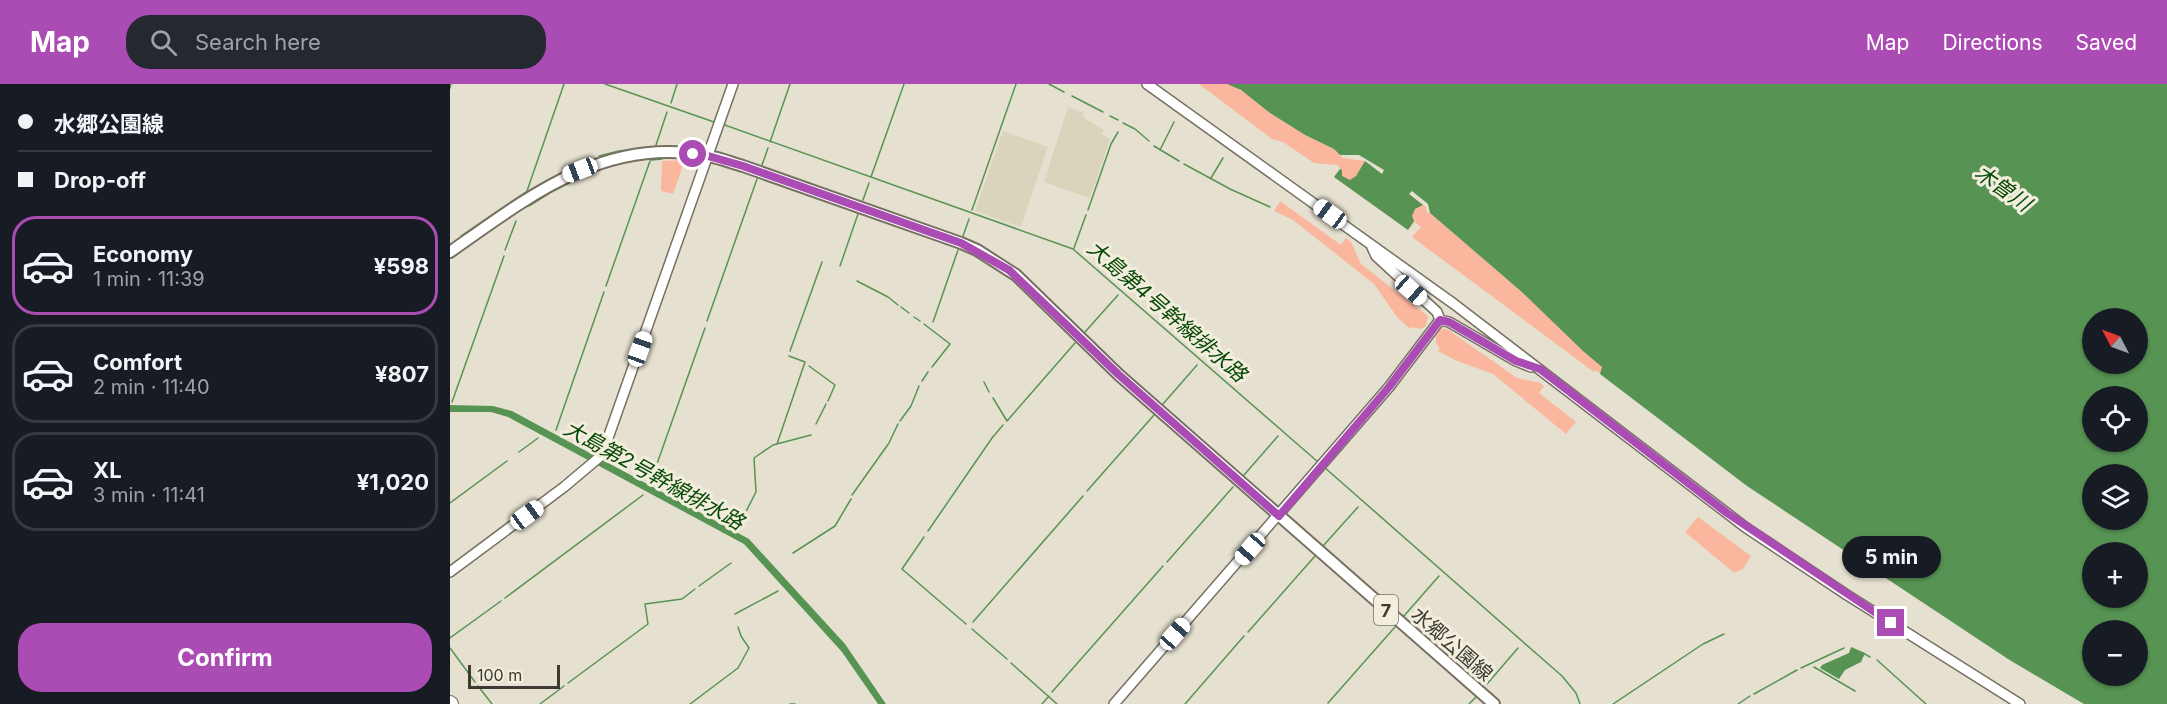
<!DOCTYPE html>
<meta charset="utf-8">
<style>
:root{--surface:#171b24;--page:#242831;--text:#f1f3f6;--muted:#9ea1a6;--line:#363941;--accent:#ab4bb4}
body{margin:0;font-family:Inter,"Noto Sans JP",sans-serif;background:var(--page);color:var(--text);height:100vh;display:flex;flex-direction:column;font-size:22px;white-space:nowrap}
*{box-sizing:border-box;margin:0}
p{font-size:20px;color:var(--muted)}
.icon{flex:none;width:33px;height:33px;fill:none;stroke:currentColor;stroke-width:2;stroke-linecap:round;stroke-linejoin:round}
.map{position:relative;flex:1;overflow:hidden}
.side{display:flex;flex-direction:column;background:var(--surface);width:450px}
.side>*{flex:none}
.top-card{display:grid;align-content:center;height:132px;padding:0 18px;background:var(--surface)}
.needle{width:39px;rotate:311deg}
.fabs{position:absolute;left:1632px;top:224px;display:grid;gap:12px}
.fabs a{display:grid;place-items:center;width:66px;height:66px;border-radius:50%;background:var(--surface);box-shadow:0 2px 4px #0004;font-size:30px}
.scale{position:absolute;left:18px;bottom:15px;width:92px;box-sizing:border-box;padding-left:6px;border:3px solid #3c3a33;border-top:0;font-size:16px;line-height:21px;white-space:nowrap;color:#3c3a33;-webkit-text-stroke:4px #f2eddd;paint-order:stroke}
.end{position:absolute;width:27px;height:27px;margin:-14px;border:8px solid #ab4bb4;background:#fff;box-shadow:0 0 0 3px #fff}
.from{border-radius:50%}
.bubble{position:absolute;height:42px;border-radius:21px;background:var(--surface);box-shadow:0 2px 4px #0004;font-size:20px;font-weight:700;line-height:42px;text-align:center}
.car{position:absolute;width:18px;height:36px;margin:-18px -9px;border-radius:8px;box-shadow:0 0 4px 2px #0007;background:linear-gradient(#fff 24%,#345 0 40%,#fff 0 76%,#345 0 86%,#fff 0)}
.top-card b{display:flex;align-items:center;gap:21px;height:57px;font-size:22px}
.top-card b+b{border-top:2px solid var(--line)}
.top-card i{width:15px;height:15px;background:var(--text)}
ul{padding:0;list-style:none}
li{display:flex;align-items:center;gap:18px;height:99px;margin:0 12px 9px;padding:0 6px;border:3px solid var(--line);border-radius:24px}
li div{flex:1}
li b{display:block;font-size:22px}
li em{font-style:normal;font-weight:700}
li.selected{border-color:var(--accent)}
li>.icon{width:54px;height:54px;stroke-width:1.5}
.cta{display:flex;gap:12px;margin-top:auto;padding:12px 18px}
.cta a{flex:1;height:69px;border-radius:24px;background:var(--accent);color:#fff;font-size:24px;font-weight:700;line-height:69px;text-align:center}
header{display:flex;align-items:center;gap:36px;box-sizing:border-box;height:84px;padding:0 30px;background:var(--accent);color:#fff}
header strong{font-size:28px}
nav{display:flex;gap:33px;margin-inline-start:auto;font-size:21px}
.search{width:420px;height:54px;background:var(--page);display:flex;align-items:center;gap:15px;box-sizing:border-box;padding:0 21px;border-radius:24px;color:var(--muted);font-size:22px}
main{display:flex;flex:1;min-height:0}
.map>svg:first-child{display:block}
.built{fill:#dbd4bc}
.green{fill:#fbb79e}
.water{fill:#579453;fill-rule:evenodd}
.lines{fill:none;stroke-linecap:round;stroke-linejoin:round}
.stream{stroke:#579453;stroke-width:1.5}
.minor-casing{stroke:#757062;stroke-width:12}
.major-casing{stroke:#757062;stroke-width:14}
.highway-casing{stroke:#757062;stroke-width:16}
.minor{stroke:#fff;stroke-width:9}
.major{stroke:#fff;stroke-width:10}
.highway{stroke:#fff;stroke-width:14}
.route{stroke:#ab4bb4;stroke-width:8}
.labels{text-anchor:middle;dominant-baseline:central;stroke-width:6;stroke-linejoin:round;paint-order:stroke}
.shield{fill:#f2eddd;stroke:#737066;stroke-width:1.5}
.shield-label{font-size:18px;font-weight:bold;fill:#3c3a33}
.street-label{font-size:20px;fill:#3c3a33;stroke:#f2eddd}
.water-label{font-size:21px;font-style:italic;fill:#064a05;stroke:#f2eddd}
</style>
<header>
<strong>Map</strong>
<div class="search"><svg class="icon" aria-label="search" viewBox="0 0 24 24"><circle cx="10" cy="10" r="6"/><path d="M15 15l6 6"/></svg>Search here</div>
<nav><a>Map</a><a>Directions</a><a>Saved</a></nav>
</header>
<main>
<section class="side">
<div class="top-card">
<b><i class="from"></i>水郷公園線</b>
<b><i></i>Drop-off</b>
</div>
<ul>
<li class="selected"><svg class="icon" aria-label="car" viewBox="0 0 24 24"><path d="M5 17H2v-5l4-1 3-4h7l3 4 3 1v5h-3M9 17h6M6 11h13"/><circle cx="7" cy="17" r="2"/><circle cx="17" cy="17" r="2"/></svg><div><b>Economy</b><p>1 min · 11:39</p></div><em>¥598</em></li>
<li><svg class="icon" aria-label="car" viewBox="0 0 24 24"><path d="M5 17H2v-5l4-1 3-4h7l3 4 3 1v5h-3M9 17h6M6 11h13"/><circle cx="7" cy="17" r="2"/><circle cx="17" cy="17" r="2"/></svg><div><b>Comfort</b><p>2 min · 11:40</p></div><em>¥807</em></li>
<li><svg class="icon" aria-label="car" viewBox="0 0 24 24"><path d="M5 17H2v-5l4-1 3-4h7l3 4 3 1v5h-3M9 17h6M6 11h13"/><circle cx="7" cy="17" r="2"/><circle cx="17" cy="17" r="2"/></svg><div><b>XL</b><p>3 min · 11:41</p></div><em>¥1,020</em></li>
</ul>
<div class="cta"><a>Confirm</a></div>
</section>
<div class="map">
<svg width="1717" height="620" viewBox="0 0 1717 620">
<rect width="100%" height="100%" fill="#e5e0cf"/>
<path class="built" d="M 618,23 L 634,29 L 633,33 L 654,46 L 652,50 L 660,55 L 640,114 L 594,98 Z
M 553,47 L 598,63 L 571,143 L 525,127 Z"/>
<path class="green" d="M 749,0 L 780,0 L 803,14 L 820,29 L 855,51 L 884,65 L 893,74 L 915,77 L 928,88 L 926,92 L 961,112 L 976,123 L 977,129 L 980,129 L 1073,209 L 1161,273 L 1162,298 L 1146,286 L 1144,288 L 962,153 L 971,143 L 965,138 L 958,146 L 884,93 L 890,85 L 888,81 L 864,79 L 833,58 L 822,55 Z
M 235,76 L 223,110 L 211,107 L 212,77 Z
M 830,117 L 891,161 L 896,154 L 901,158 L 911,180 L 978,232 L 976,242 L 971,245 L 961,243 L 960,245 L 947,233 L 924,200 L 843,136 L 824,127 Z
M 992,245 L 997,245 L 1067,294 L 1090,299 L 1094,302 L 1089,309 L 1126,338 L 1116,350 L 1043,290 L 1005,276 L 988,267 L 990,265 C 984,258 984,250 992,245 Z
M 1248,433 L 1301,472 L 1293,485 L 1284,489 L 1235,448 Z"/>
<path class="water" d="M 777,0 L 1717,0 L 1717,620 L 1634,620 L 1558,575 L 1297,402 L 1150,290 L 1152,283 L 1133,267 L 1073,209 L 980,129 L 978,120 L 962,107 L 959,110 L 973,121 L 965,125 L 962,132 L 964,137 L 958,146 L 884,93 L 890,85 L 892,86 L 892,92 L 900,96 L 906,92 L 915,77 L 932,90 L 934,86 L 909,71 L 890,71 L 884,65 L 855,51 L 820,29 L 791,6 ZM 1642,234 L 1688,234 L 1688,279 L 1642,279 ZM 1642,312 L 1688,312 L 1688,357 L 1642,357 ZM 1642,390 L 1688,390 L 1688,435 L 1642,435 ZM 1642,468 L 1688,468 L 1688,513 L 1642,513 ZM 1642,546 L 1688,546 L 1688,591 L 1642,591 Z
M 0,321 L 43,322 L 62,327 L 299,455 L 395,560 L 436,620 L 428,620 L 392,568 L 294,460 L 58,333 L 41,328 L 0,328 Z
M 1401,563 L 1415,569 L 1411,578 L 1395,586 L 1389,595 L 1370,584 L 1372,581 L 1399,569 Z"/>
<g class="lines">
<path class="stream" d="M 155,0 L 264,38
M 599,0 L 614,8
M 0,4 L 1,0
M 622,12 L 653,28
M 221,19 L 227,0
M 660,32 L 668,36
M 673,39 L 685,45 L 699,57
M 272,40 L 623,165 L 868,378
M 320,58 L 340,0
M 206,61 L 217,28
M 704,62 L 729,77
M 710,66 L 724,38
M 149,72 L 169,67 L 204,63
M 201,76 L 212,75
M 734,80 L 780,105 L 820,123
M 312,81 L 318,64
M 120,84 L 142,75
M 421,93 L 454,0
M 761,94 L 773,74
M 77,107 L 114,0
M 413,116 L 419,99
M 79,122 L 101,108 L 135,91
M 522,126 L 566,0
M 638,126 L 661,60 L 668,48
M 11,152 L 76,108
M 513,152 L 519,135
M 624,164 L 636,131
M 55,166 L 66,137
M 390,182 L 408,130
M 407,197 L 438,213 L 448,221
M 156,202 L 200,77
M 451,223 L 459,229
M 464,233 L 470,237
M 257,237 L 307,95
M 483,238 L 508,166
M 474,240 L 500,260 L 482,283
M 635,248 L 668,211
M 340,267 L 372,178
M 359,282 L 385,301 L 378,317
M 472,297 L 478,288
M 534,298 L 539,308
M 543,314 L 557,337 L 625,259
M 2,318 L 54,172
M 713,320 L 747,281
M 450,337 L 461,322 L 469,302
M 366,340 L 376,320
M 106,346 L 154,208
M 327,360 L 355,278 L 339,272
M 69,368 L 88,354
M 874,383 L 1112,592 L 1126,609 L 1130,620
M 794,391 L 828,352
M 202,394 L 255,244
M 637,407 L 704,331
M 402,411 L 439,359 L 448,340
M 0,419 L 57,377
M 289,441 L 306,408 L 304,374 L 323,361 L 361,351
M 478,447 L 542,354 L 553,341
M 474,453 L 452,485 L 516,540
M 873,462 L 908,423
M 343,469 L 385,442 L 401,415
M 717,478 L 783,403
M 249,502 L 281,479
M 55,514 L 193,411
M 285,530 L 328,507
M 953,533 L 989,492
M 523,538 L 633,412
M 522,545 L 557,575
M 798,548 L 865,472
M 0,554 L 51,517
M 0,564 L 25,598
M 1413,569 L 1420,573
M 1427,576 L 1476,620
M 561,579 L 607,620
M 1364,583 L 1405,607
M 1351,584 L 1394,564
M 118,599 L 198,540 L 195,520 L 232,515 L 245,505
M 1037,600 L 1068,564
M 28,602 L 42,620
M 602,608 L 713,482
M 1304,610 L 1347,586
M 878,619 L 945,543
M 90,620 L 114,602
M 240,620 L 288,584 L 299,564 L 291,552 L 288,543
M 340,620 L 345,620
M 592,620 L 599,612
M 735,620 L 794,552
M 1019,620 L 1026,613
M 1163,620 L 1253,560 L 1274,550
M 1288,620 L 1300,612"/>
<defs>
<path id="minor" d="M 697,0 L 1004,220 L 1295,443 L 1397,511 L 1570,620
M 921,161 L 926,172 L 987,228 L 990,236
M 990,236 L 999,238 L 1066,277 L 1081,283
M 0,488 L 114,403 L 152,371 L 283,0
M 664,620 L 939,303 L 990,236"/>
<path id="major" d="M 0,168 C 78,113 156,51 258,72 C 270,74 282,79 293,82 L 511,159 L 527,166 L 566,191 L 669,291 L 1044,620"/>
<path id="highway" d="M 0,619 L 1,620"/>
</defs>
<use href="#minor" class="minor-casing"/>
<use href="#major" class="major-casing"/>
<use href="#highway" class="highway-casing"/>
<use href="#minor" class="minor"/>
<use href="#major" class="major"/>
<use href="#highway" class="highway"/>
</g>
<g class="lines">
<path class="route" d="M 243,70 L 258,72 L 293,82 L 511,159 L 559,186 L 669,291 L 829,432 L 939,303 L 990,236 L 999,238 L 1066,277 L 1090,285 L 1277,429 L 1441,539"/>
</g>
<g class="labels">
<rect class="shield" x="924" y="511" width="24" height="30" rx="4.5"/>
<g class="shield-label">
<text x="936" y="526">7</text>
</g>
<g class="street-label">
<text transform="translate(1002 560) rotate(41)">水郷公園線</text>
</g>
<g class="water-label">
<text transform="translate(1553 104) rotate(35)">木曽川</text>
<text transform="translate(717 227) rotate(41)">大島第4号幹線排水路</text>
<text transform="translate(204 391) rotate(29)">大島第2号幹線排水路</text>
</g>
</g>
</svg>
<div class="fabs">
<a><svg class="needle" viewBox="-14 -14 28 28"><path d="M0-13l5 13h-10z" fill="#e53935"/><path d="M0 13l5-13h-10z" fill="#9ea1a6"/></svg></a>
<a><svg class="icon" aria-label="locate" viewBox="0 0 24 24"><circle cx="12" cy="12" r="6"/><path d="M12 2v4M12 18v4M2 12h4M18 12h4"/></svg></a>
<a><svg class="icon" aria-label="layers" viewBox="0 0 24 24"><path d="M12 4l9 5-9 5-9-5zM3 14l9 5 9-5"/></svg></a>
<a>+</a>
<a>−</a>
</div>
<div class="scale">100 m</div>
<i class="end from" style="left:243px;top:70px"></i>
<i class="end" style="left:1441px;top:539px"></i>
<div class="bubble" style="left:1392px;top:452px;width:99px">5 min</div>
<i class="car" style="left:130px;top:86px;rotate:249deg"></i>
<i class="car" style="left:880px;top:130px;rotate:306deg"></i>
<i class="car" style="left:961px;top:206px;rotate:131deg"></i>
<i class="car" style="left:190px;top:265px;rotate:20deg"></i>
<i class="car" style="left:77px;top:431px;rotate:54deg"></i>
<i class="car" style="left:800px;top:465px;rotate:221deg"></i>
<i class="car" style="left:725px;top:550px;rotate:41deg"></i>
</div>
</main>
